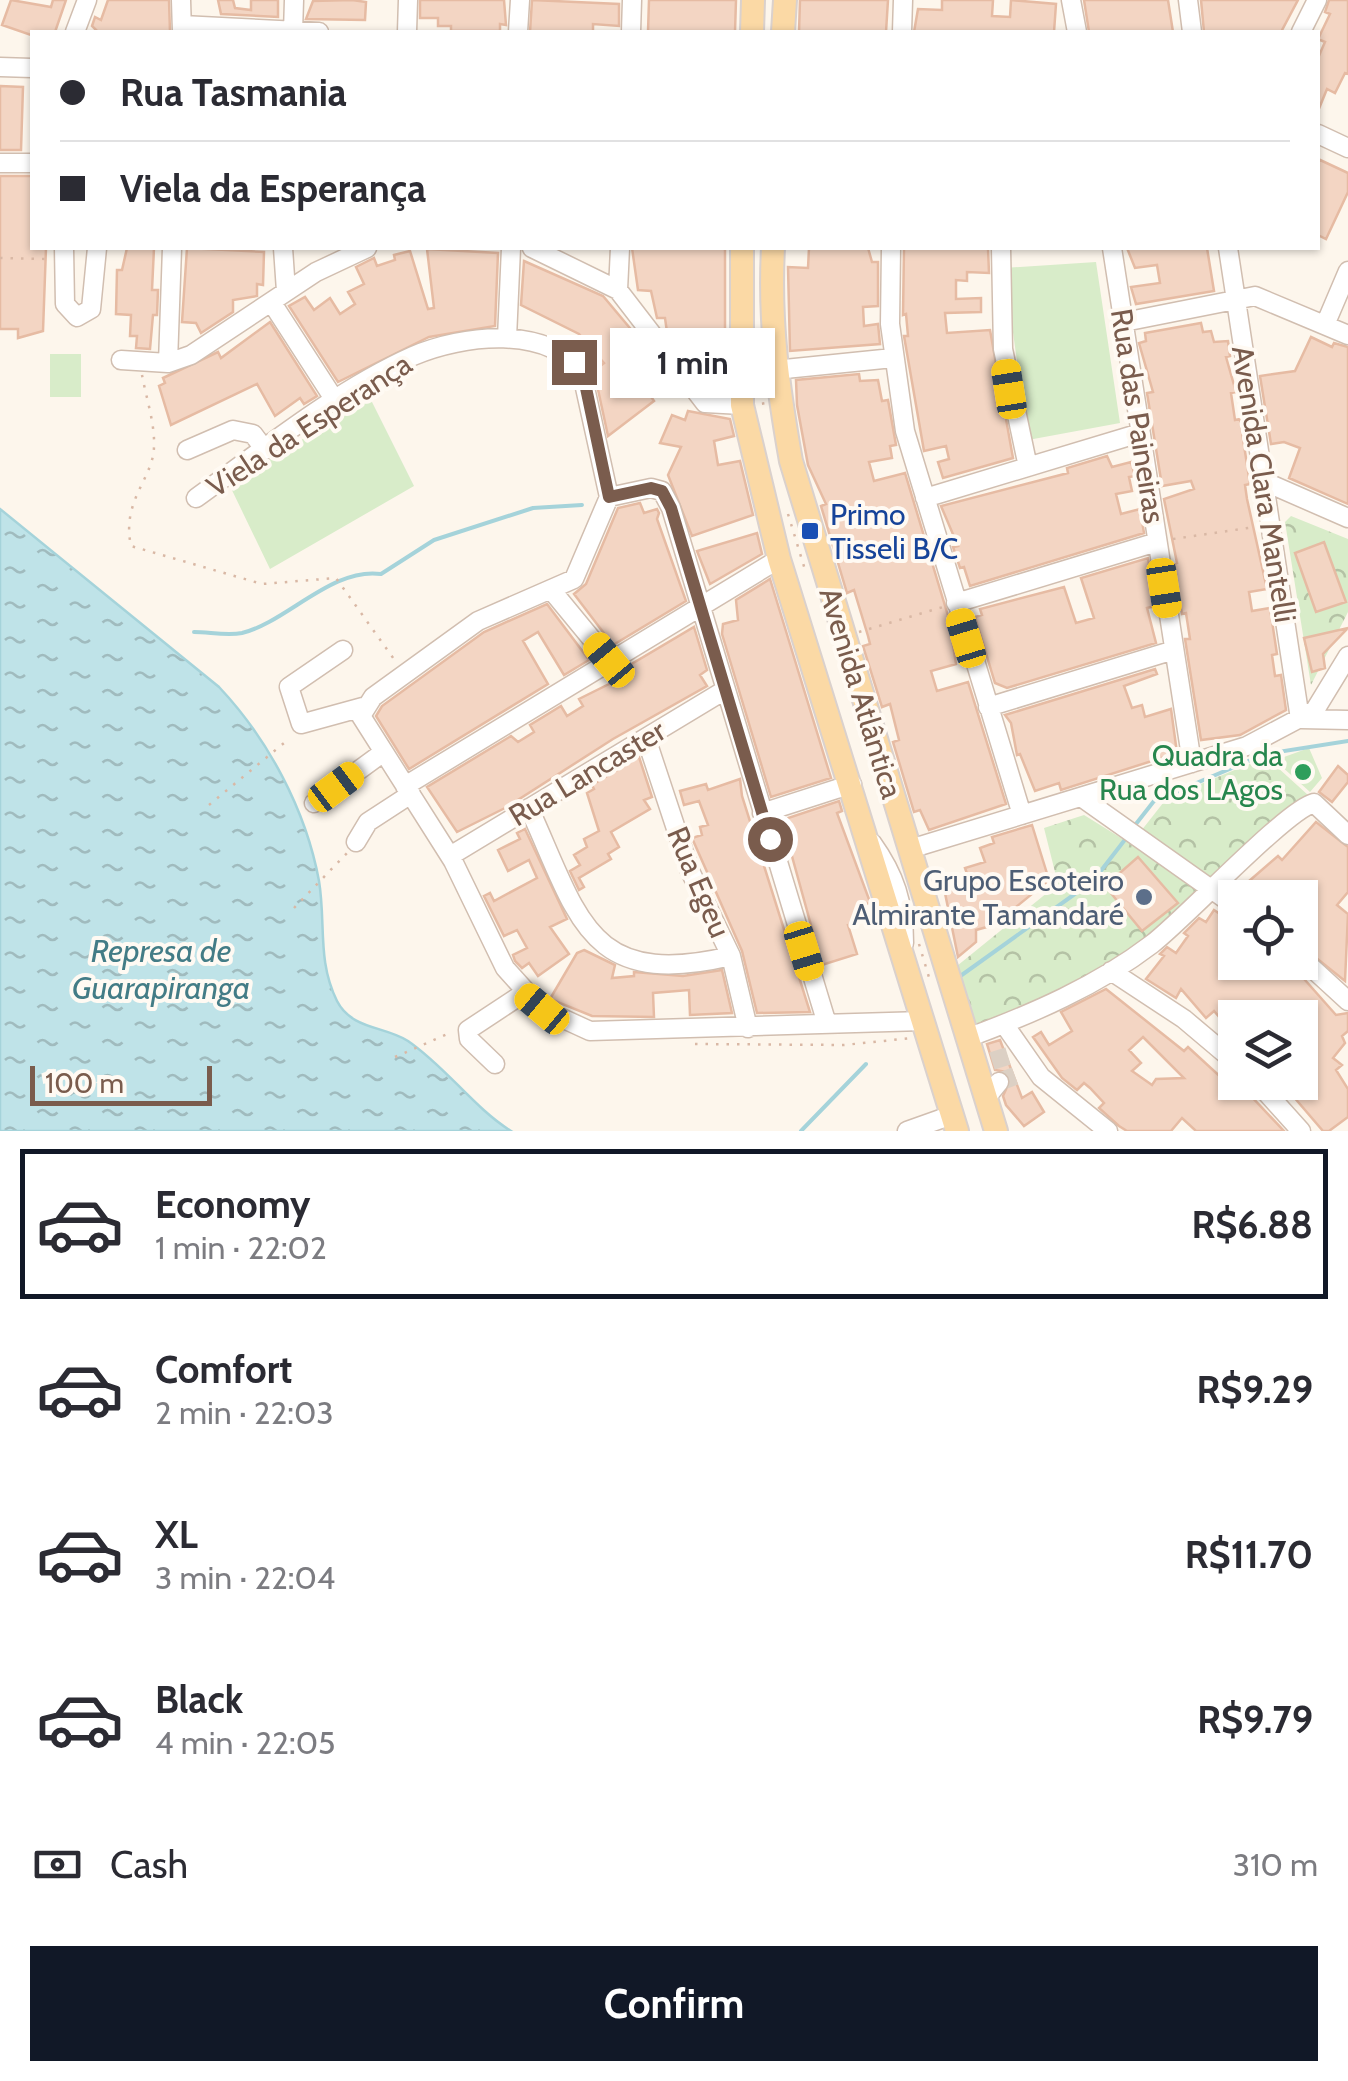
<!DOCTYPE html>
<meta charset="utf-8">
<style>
:root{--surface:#fff;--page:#f2f2f3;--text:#2b2b33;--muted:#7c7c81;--line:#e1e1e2;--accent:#111827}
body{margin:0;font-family:Cabin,sans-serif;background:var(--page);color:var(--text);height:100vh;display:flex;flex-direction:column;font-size:38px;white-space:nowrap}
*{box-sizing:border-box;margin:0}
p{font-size:32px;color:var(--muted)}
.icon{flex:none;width:55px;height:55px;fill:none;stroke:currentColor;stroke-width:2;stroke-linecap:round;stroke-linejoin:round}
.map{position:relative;height:1131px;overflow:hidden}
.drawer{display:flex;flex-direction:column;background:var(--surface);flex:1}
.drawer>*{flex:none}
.hud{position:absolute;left:30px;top:30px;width:1290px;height:220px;border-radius:0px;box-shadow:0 2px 8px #0004;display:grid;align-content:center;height:220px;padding:0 30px;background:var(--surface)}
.controls{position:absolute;left:1218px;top:880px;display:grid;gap:20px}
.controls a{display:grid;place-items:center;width:100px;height:100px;border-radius:0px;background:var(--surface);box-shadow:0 2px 8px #0004;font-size:50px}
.scale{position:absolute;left:30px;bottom:25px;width:182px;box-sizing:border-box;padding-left:10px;border:5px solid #7a5c4d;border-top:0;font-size:28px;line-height:35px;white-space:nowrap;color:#7a5c4d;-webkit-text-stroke:8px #fffaf3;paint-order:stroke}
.end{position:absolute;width:45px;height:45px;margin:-22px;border:12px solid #7a5c4d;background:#fff;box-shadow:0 0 0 5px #fff}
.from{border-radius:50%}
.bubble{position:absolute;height:70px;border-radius:0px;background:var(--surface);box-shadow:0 2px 8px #0004;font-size:32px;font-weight:700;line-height:70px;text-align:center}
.car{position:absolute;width:30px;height:60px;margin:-30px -15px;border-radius:12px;box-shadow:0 0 8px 2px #0007;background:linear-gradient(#f5c518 24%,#345 0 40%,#f5c518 0 76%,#345 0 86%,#f5c518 0)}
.hud b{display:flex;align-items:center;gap:35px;height:95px;font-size:38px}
.hud b+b{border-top:2px solid var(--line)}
.hud i{width:25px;height:25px;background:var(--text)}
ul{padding:18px 0 0;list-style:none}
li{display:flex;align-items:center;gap:30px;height:150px;margin:0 20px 15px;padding:0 10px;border:5px solid transparent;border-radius:0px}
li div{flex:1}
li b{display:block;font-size:38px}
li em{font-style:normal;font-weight:700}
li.selected{border-color:var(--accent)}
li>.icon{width:90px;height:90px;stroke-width:1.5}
.pay{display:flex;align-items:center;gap:25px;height:110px;padding:0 30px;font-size:38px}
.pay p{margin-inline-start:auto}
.button{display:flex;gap:20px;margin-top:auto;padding:20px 30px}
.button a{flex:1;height:115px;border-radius:0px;background:var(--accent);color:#fff;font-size:40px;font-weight:700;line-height:115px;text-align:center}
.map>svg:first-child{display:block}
.park{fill:url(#park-crowns)}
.pitch{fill:#d8ecc9}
.water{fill:url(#water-ripples);stroke:#a5d3da;stroke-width:2.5}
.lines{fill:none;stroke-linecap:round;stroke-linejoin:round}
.stream{stroke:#a5d3da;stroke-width:4}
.building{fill:#f3d5c3;stroke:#e6bba3;stroke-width:2.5;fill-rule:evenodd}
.minor-tunnel{stroke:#dcd0c4;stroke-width:18;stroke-dasharray:18 9;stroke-linecap:butt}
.minor-casing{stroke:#d1beb0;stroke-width:21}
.major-casing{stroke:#dad1cd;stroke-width:26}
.path{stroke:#d9b8a5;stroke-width:2.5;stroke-dasharray:2.5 8;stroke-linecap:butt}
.minor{stroke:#fff;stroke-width:18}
.major{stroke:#fbd9a5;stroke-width:22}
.route{stroke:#7a5c4d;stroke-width:12}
.transit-dot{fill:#1a4fb4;stroke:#fffaf3;stroke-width:4}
.leisure-dot{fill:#2e9e5b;stroke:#fffaf3;stroke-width:4}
.service-dot{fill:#5c6f8a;stroke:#fffaf3;stroke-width:4}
.labels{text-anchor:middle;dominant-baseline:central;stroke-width:8;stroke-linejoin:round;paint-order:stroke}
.street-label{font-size:30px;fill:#7a5c4d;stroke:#fffaf3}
.transit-label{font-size:30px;fill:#164399;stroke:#fffaf3;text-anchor:start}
.leisure-label{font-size:30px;fill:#27864d;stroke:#fffaf3;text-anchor:end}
.service-label{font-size:30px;fill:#4e5e75;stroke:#fffaf3;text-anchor:end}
.water-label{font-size:32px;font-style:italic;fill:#437c86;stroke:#fffaf3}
</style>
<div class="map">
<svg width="1348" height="1131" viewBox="0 0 1348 1131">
<defs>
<pattern id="park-crowns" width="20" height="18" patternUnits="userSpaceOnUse" patternTransform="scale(2.5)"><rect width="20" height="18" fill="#d8ecc9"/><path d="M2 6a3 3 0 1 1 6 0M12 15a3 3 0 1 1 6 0" fill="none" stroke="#b4c2a5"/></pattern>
<pattern id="water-ripples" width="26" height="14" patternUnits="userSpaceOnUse" patternTransform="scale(2.5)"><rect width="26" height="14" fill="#bfe3e8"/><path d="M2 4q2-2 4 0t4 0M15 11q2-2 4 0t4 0" fill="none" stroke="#a0bbbe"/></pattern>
</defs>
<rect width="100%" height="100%" fill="#fdf6ec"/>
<path class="park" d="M 1291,516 L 1348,539 L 1348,612 L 1311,685 L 1285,522 Z
M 1266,757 L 1308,795 L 1212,883 L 1141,831 L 1167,798 Z
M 1084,815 L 1205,890 L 1132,952 L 1078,984 L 971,1032 L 952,970 L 1058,884 L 1044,828 Z"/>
<path class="pitch" d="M 1096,262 L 1120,423 L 1028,440 L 1004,268 Z
M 50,354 L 81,354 L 81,397 L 50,397 Z
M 370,398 L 414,486 L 270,569 L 229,484 Z
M 1309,748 L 1322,778 L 1310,792 L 1280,765 L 1284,757 Z"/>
<path class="water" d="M 0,509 L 219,687 C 268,739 306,810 319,881 C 326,923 317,961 337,1001 C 352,1030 385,1026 408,1041 C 446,1067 474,1108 511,1131 L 0,1131 Z"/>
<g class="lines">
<path class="stream" d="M 194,632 C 209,632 227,636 242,633 C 287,622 332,567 381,574 L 434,540 L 533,508 L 582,505
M 1132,829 L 1154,801 L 1265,754 L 1348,741
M 959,977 L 1093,881 L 1127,837
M 801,1131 L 866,1064"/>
</g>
<path class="building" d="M 11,0 L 51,7 L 53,0 L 66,0 L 55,32 L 31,35 L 2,25 Z
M 108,0 L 169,0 L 170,32 L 98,32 L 92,26 L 95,17 L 101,20 Z
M 218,0 L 233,0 L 235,8 L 251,10 L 251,0 L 278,0 L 278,17 L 221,14 Z
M 352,0 L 366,2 L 365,20 L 306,19 L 313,1 Z
M 420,0 L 504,0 L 506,25 L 500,24 L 500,31 L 451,31 L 451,26 L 438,26 L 438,18 L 420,18 Z
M 532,0 L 619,4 L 619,26 L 593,24 L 593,32 L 530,32 Z
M 649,0 L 736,0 L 735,32 L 648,32 Z
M 800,0 L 888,0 L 886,32 L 799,32 Z
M 942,0 L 993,0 L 992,16 L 1010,17 L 1011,0 L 1056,4 L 1054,32 L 914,32 L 918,9 L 942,10 Z
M 1084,0 L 1168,0 L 1173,32 L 1089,32 Z
M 1201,0 L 1298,0 L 1281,32 L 1204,32 Z
M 1329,0 L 1348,0 L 1348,74 L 1345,73 L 1335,93 L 1327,89 L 1318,111 L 1318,58 L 1325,42 L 1318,39 L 1330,14 L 1325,12 Z
M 0,86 L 23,87 L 21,150 L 0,150 Z
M 1318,159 L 1348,173 L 1348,192 L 1326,239 L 1318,235 Z
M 32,176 L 32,248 L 46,248 L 43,331 L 18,338 L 18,329 L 0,329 L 0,176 Z
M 127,248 L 154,248 L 152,290 L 158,290 L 157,315 L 153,315 L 150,349 L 136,348 L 137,336 L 130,336 L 131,315 L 116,314 L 117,270 L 122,270 Z
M 187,248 L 264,252 L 263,285 L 257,284 L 257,296 L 233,300 L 233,312 L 201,333 L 196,323 L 182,322 Z
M 632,248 L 725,248 L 725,392 L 711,391 L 675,342 L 676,332 L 667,332 L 665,318 L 657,318 L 651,291 L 638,290 Z
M 809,248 L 868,248 L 872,262 L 878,262 L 878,306 L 863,307 L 864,326 L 878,324 L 880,344 L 790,351 L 788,267 L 808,268 Z
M 904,248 L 988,248 L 989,273 L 967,272 L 967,281 L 956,280 L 956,299 L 981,298 L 981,312 L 945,313 L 947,333 L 990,330 L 1013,458 L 943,478 L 938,462 L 949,459 L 946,446 L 924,451 L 904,336 L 908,336 L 906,314 L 903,315 Z
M 1127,248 L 1207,248 L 1214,291 L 1136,304 L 1131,287 L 1160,283 L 1157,265 L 1135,268 Z
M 427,249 L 498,253 L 495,326 L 429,337 L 338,382 L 289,306 L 305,297 L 314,310 L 330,298 L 340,314 L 355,304 L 348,292 L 364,284 L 356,267 L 374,258 L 377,266 L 395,260 L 394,255 L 410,251 L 428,309 L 434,308 Z
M 524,261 L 603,296 L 650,352 L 634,370 L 647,382 L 643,385 L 654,401 L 608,436 L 594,371 L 604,363 L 579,334 L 521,305 Z
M 270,322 L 317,396 L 304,404 L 300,398 L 275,416 L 257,384 L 171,425 L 159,386 L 165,383 L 163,378 L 218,352 L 221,358 Z
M 1201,323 L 1203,332 L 1211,331 L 1214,342 L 1228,341 L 1230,356 L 1226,357 L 1236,392 L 1231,393 L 1235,420 L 1240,419 L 1250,484 L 1245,485 L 1247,499 L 1267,589 L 1249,592 L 1252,611 L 1270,608 L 1277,654 L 1272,655 L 1275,676 L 1281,675 L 1286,710 L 1240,735 L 1201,740 L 1185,639 L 1190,639 L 1186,613 L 1182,614 L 1174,564 L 1177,563 L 1164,499 L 1194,489 L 1191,481 L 1162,486 L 1147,393 L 1153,392 L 1139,343 L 1146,341 L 1145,333 Z
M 1311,337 L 1332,347 L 1334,343 L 1348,347 L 1348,504 L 1289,478 L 1300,448 L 1284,442 L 1271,444 L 1260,376 L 1295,371 Z
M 859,374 L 860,381 L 878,380 L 882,401 L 888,400 L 896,445 L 890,446 L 892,458 L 869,462 L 874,481 L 905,473 L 949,619 L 956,664 L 931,671 L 937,691 L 968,682 L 1006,804 L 929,830 L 920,810 L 914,812 L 893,742 L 899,740 L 890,704 L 882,707 L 863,646 L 870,644 L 868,636 L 854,590 L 847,593 L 821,506 L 826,504 L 808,465 L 797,405 L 796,380 Z
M 688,411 L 730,419 L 734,436 L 714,441 L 718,465 L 740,461 L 753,515 L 692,536 L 668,475 L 681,447 L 660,443 L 672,415 L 685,420 Z
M 1107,456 L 1112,467 L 1131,462 L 1135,476 L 1129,477 L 1132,491 L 1116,494 L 1121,514 L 1140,509 L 1144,533 L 970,586 L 964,567 L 960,568 L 953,547 L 958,546 L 941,506 L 1068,473 L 1067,468 Z
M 640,503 L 644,513 L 657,509 L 659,513 L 657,519 L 686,601 L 613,645 L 574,594 L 586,584 L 618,508 Z
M 757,533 L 762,554 L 710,584 L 697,551 Z
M 1324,542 L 1346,602 L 1316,612 L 1295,553 Z
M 1148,558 L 1155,606 L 1147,608 L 1156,643 L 1007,688 L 995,683 L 975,617 L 982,615 L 980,609 L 1064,587 L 1076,623 L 1094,618 L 1081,578 Z
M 770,579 L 831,778 L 771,797 L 722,634 L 723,624 L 738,620 L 736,600 Z
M 547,604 L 589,660 L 564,675 L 538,632 L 523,641 L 548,684 L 409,769 L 376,716 L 382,706 L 484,632 Z
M 694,627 L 707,670 L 700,675 L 707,686 L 613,739 L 507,807 L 457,832 L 427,787 L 511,736 L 518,742 L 534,732 L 530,725 L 561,706 L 567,716 L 583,706 L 579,699 L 611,683 L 608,678 Z
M 1348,628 L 1323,654 L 1325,668 L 1312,672 L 1304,638 Z
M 1155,669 L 1157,674 L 1124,686 L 1132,708 L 1142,705 L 1145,717 L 1171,709 L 1177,753 L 1061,790 L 1059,783 L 1035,791 L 1020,754 L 1017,755 L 1011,723 L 1005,715 Z
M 639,757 L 652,797 L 644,800 L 650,809 L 611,832 L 619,847 L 608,854 L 611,859 L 579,878 L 584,887 L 579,890 L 570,871 L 580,865 L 574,855 L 587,847 L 584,839 L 599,831 L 587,793 L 594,789 L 592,785 Z
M 1338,766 L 1348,775 L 1348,782 L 1332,802 L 1319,792 Z
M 740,779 L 742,796 L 810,1012 L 757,1013 L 742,951 L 692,838 L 702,835 L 700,827 L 708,825 L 699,801 L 684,805 L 680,791 L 706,784 L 708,790 Z
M 839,801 L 842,811 L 837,813 L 870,902 L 858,910 L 861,921 L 848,925 L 857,954 L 822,965 L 782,820 Z
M 1316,822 L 1348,847 L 1348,892 L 1337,905 L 1348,914 L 1345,981 L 1300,945 L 1300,898 L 1252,898 L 1258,889 L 1248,882 L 1278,856 L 1282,860 Z
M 1032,825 L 1049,880 L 994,925 L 976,930 L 976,942 L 958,957 L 945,893 L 971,885 L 965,868 L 985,862 L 980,848 L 994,843 L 992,837 Z
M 525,829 L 567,919 L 550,927 L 569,954 L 538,976 L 529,963 L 522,968 L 515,961 L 513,955 L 527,948 L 517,930 L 504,936 L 484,896 L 490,893 L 494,901 L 537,878 L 529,860 L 508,871 L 498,850 L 520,839 L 517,833 Z
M 1138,857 L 1178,903 L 1142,931 L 1105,886 Z
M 1214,910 L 1235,924 L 1235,962 L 1289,962 L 1336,1015 L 1348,1013 L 1348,1031 L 1342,1036 L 1345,1043 L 1333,1058 L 1342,1065 L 1336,1070 L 1348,1089 L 1348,1117 L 1329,1131 L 1323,1131 L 1281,1082 L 1300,1082 L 1300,1018 L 1235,1018 L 1235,1035 L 1214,1011 L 1206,1018 L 1181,989 L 1176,998 L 1146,979 L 1164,956 L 1160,954 L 1167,947 L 1176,953 L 1188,936 L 1184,933 L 1199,918 L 1206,922 Z
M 584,950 L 615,965 L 612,978 L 634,976 L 634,972 L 683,976 L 722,970 L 732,1013 L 690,1015 L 689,990 L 653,993 L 654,1017 L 592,1016 L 550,999 L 577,953 Z
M 1106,989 L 1184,1051 L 1188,1047 L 1226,1082 L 1232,1076 L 1284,1131 L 1196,1131 L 1182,1118 L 1171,1131 L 1127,1131 L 1119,1126 L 1099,1108 L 1104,1103 L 1090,1088 L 1084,1083 L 1077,1090 L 1062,1078 L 1033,1037 L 1041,1032 L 1049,1045 L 1072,1031 L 1061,1012 ZM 1143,1037 L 1184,1078 L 1156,1079 L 1152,1085 L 1132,1071 L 1141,1063 L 1129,1050 Z
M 1000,1040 L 1022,1098 L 1032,1092 L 1044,1112 L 1024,1126 L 1006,1105 L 1003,1096 L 1011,1078 L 1006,1072 L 995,1070 L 987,1044 Z"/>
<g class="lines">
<path class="minor-tunnel" d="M 992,1061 L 1008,1056
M 999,1082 L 1015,1076"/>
<defs>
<path id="minor" d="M 181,0 L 182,32
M 1071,0 L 1077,32
M 1188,0 L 1192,32
M 182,25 L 319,32
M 75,32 L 87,0
M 293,32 L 294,0
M 407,32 L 408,0
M 518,32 L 520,0
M 631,32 L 632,0
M 902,32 L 903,0
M 1301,32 L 1317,0
M 0,67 L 32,68
M 1318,134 L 1348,148
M 0,163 L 32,163
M 64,248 L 65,304 L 77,317 L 91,309 L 97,248
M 283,248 L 286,291
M 532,248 L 618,290 L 705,403 L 742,405
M 891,248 L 890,324 L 905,431 L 1022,815
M 1001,248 L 1003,349 L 1028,467
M 1112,248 L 1192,763
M 1228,248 L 1300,719
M 618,290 L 620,248
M 272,303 L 336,402
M 1124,322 L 1255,296 L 1348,335
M 1325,325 L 1348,271
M 507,338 L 511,248
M 121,360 L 168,363 L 191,355 L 316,272 L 367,248
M 168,363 L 172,248
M 775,370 L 893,358
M 187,450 L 233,430 L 253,434 L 265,450
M 1263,481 L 1348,518
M 609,497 L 574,579 L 478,621 L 373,697 L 361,716 L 453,861 L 505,968 L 542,1009 L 590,1031 L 923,1021
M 609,497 L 651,488 L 662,491 L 671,508 L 827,1024
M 196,498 C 264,449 337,390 413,356 C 462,335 549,324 582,374 L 609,497
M 925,498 L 1140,433
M 553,592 L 609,660
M 956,603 L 1157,542
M 343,650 L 289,687 L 301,724 L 363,707
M 988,707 L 1174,650
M 1301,719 L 1348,720
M 646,738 L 690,871 L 731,956 L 748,1028
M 405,786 L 779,559
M 1081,797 L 1235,906
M 314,803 L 381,754
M 529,808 C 579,917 587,990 731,956
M 762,813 L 852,784
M 356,842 L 368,822 L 411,794
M 872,843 C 895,875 904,903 904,943
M 910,849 L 1247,746 L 1315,710 L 1348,656
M 450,856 L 725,690
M 1300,957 L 1348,1001
M 1111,971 L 1184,1019 L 1235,1062
M 1004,1024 L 1041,1077 L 1108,1131
M 967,1038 C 1032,1014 1097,986 1152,944 C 1186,918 1286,810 1314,803 L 1348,835
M 495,1064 L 469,1039 L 468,1030 L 524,993
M 1257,1082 L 1301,1131
M 986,1098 L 999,1082
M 907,1131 L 952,1115"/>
<path id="major" d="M 752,32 L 753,0
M 783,32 L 785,0
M 742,248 L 742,405 L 779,559 L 957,1131
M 773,248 C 769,321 778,388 791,461 L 996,1131"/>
</defs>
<use href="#minor" class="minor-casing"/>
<use href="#major" class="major-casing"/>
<path class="path" d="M 0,258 L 48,259
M 142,375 C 146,397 155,424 154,446 C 154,478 121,500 131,546 L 262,584 L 336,578 L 396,662
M 761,392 L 764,408
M 788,514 L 806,573
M 1173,539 L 1255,527
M 859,632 L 943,607
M 209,805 L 284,743
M 294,908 L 348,852
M 919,944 L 931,984
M 695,1044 L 844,1045 L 912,1038
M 395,1057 L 452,1032"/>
<use href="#minor" class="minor"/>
<use href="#major" class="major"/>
</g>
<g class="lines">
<path class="route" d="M 574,362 L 586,388 L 609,497 L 651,488 L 662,491 L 671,508 L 770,839"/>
</g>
<rect class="transit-dot" x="800" y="521" width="20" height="20" rx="5"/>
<circle class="leisure-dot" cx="1303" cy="772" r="10"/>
<circle class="service-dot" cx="1144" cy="897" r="10"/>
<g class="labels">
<g class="street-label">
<text transform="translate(1138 416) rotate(81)">Rua das Paineiras</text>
<text transform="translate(309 425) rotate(-33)">Viela da Esperança</text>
<text transform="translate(1264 484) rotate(81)">Avenida Clara Mantelli</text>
<text transform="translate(861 693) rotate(73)">Avenida Atlântica</text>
<text transform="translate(587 773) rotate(-31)">Rua Lancaster</text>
<text transform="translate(699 882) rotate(67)">Rua Egeu</text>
</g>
<g class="transit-label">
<text x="830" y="514">Primo<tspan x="830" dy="34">Tisseli B/C</tspan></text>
</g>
<g class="leisure-label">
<text x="1283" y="755">Quadra da<tspan x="1283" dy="34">Rua dos LAgos</tspan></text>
</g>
<g class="service-label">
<text x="1124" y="880">Grupo Escoteiro<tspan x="1124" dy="34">Almirante Tamandaré</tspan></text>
</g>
<g class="water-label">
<text x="161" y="950">Represa de<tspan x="161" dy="37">Guarapiranga</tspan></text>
</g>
</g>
</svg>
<div class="controls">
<a><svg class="icon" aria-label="locate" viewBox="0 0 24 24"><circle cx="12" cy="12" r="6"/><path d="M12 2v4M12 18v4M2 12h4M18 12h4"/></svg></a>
<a><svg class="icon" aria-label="layers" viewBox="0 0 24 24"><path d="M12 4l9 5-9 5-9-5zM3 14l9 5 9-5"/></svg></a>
</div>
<div class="scale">100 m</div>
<i class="end from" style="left:770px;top:839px"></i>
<i class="end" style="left:574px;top:362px"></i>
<div class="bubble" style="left:610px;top:328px;width:165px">1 min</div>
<i class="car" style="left:1009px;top:389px;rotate:351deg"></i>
<i class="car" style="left:1164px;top:588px;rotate:171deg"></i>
<i class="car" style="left:966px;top:638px;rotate:343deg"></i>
<i class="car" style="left:609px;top:660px;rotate:320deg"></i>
<i class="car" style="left:336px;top:787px;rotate:53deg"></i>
<i class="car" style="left:804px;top:951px;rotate:163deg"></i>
<i class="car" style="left:542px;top:1009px;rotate:310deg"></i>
<div class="hud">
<b><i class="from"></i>Rua Tasmania</b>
<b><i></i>Viela da Esperança</b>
</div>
</div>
<section class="drawer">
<ul>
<li class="selected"><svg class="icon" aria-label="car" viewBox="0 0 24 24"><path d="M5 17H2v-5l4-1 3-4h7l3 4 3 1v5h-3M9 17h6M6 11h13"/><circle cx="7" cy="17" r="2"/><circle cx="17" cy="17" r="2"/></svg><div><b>Economy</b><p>1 min · 22:02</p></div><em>R$6.88</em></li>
<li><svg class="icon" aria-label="car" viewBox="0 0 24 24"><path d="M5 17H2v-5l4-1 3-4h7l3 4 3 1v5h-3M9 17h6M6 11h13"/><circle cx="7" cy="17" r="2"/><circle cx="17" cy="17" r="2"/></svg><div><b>Comfort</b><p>2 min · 22:03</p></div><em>R$9.29</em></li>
<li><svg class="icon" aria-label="car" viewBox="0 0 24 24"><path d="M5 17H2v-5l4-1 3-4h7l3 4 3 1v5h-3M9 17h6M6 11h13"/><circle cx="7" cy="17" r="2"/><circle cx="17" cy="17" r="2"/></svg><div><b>XL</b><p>3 min · 22:04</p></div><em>R$11.70</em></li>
<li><svg class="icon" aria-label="car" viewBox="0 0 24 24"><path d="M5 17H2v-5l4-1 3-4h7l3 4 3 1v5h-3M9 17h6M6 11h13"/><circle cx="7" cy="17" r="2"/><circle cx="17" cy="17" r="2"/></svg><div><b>Black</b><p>4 min · 22:05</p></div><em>R$9.79</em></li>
</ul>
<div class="pay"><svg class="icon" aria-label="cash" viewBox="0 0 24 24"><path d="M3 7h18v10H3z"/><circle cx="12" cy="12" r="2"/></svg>Cash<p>310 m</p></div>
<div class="button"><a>Confirm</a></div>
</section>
